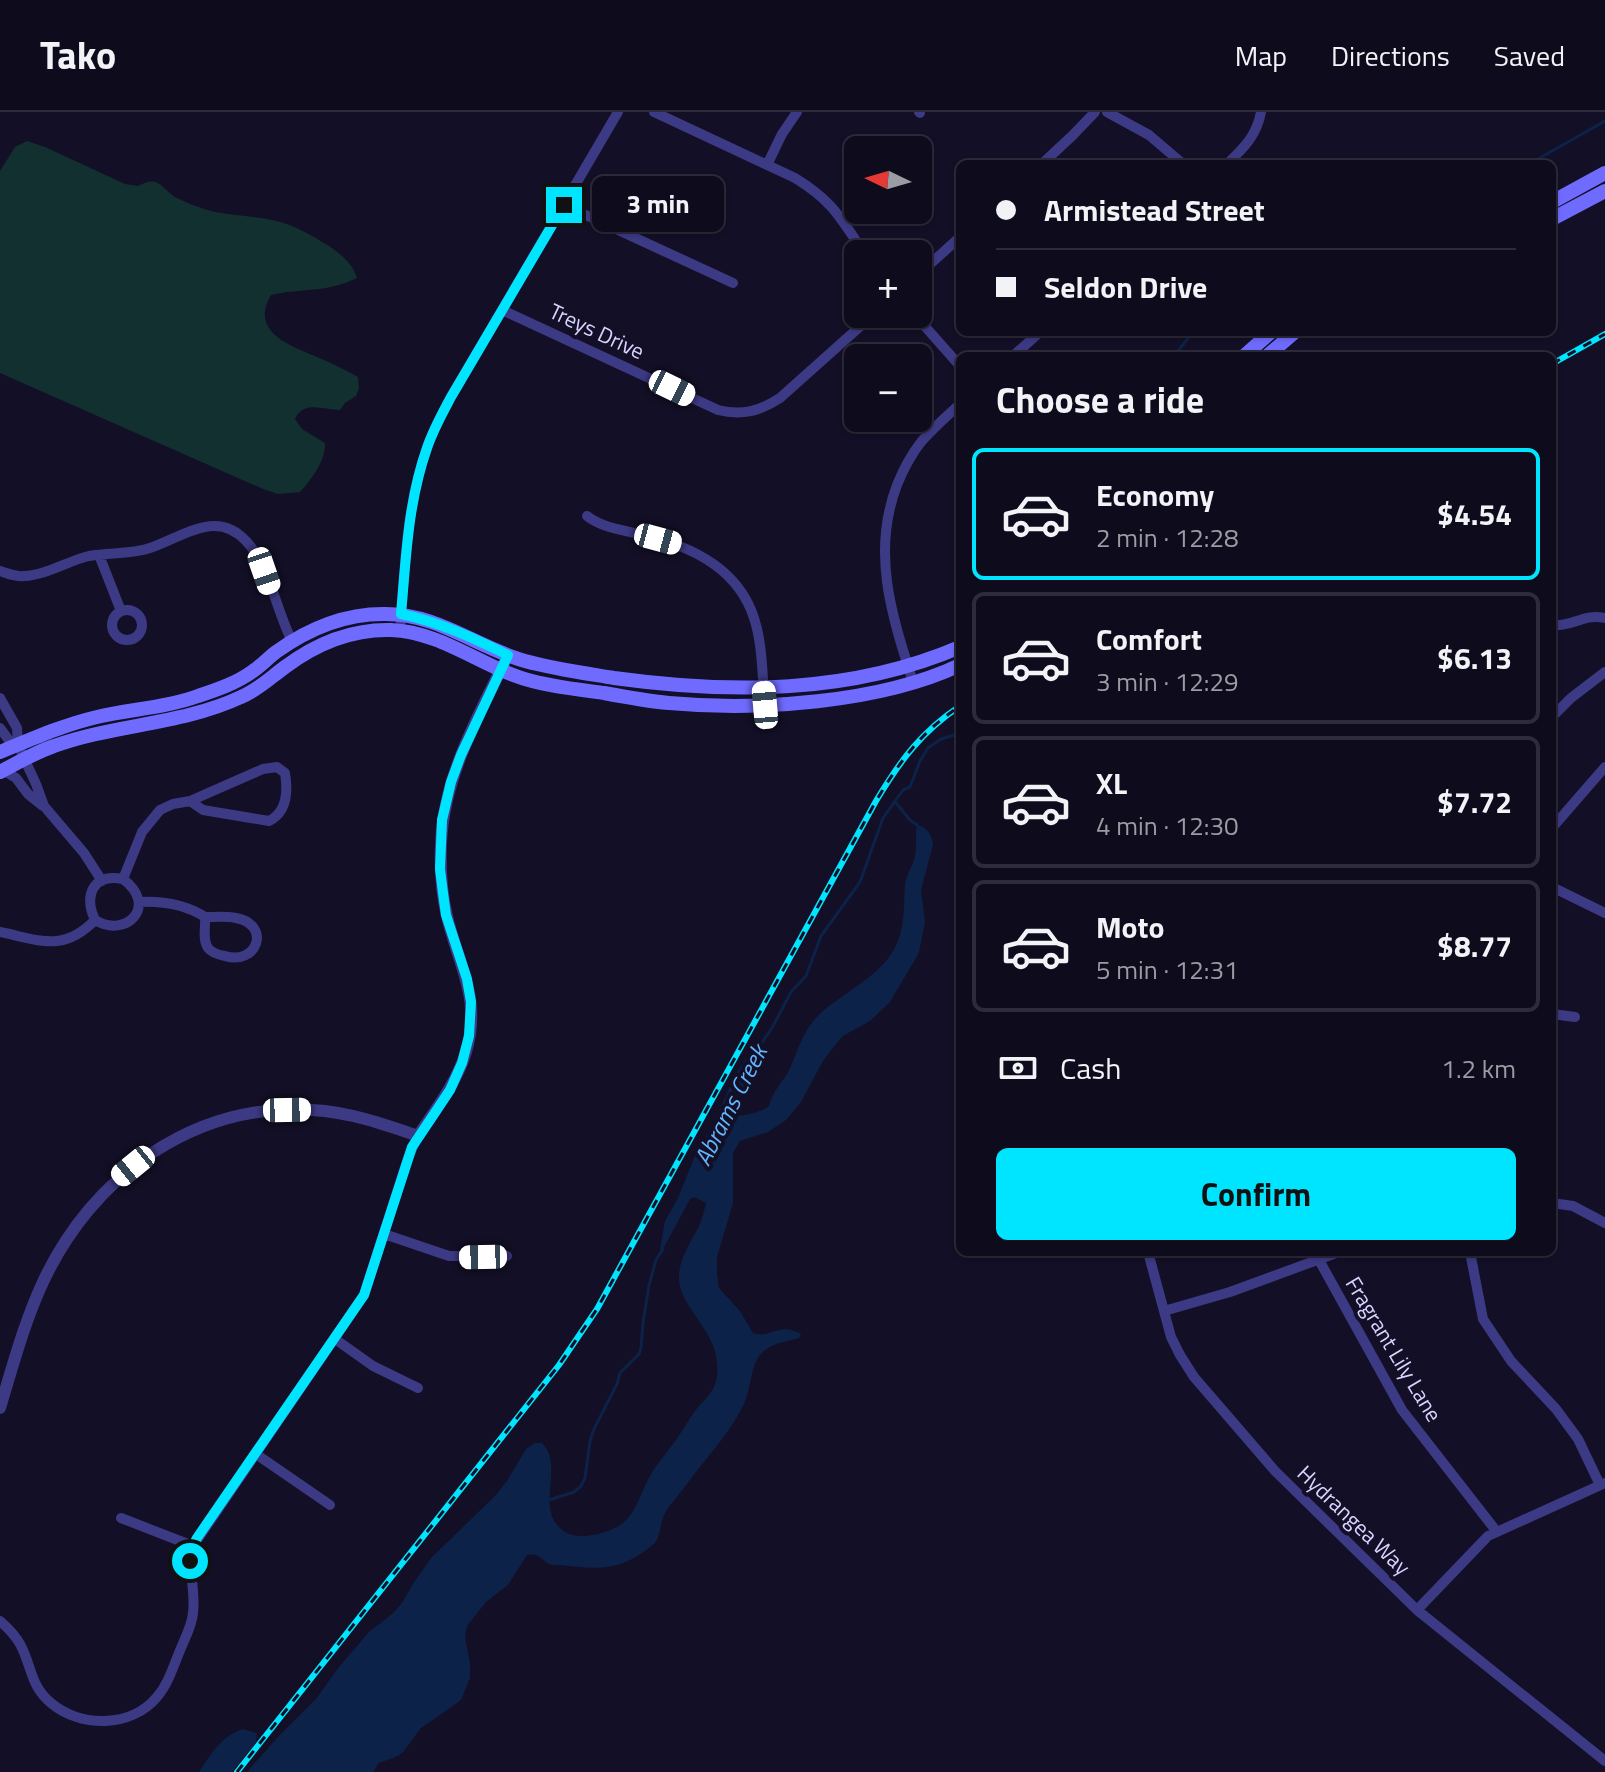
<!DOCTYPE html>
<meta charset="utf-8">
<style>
:root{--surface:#0e0b1c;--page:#1c1929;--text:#f1f3f6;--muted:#9b9ba3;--line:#2e2b3b;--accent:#00e5ff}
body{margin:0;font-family:"Titillium Web",sans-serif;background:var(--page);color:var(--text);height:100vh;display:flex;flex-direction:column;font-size:30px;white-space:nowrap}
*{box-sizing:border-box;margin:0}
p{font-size:26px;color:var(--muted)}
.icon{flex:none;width:44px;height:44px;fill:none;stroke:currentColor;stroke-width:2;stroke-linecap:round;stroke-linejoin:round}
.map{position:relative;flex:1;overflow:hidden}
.panel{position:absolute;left:956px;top:240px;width:600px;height:904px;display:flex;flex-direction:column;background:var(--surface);border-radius:12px;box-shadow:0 2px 6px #0004,0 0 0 2px var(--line)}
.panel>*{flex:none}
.hud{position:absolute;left:956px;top:48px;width:600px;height:176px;border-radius:12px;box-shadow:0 2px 6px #0004,0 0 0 2px var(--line);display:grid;align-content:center;height:176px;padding:0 40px;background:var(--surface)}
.needle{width:52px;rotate:275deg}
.tools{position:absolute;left:844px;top:24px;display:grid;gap:16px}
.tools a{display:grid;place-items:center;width:88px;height:88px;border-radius:12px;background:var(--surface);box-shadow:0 2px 6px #0004,0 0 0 2px var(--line);font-size:40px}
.end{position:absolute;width:36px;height:36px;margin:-18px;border:10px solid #00e5ff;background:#111;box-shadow:0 0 0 4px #111}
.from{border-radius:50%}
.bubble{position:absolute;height:56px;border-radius:12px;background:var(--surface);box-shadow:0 2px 6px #0004,0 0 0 2px var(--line);font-size:26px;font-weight:700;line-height:56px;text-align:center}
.car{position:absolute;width:24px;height:48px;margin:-24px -12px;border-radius:10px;box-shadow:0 0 6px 2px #0007;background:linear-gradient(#fff 24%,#345 0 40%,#fff 0 76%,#345 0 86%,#fff 0)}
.hud b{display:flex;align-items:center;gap:28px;height:76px;font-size:30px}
.hud b+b{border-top:2px solid var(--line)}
.hud i{width:20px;height:20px;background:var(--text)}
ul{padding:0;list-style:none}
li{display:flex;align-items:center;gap:24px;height:132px;margin:0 16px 12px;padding:0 24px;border:4px solid var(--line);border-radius:12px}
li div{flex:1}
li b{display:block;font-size:30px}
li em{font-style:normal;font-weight:700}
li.selected{border-color:var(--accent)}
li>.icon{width:72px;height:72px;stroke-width:1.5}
h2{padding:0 40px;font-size:36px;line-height:96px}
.pay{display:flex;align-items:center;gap:20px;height:88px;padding:0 40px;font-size:30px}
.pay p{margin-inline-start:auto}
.button{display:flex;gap:16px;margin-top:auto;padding:16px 40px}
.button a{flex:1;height:92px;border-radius:12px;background:var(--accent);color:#111;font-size:32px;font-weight:700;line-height:92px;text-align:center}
header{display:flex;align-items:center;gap:48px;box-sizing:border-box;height:112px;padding:0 40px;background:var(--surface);border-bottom:2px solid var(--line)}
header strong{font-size:38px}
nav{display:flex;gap:44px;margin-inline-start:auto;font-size:28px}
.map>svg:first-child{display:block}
.green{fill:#12302f}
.water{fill:#0c2248}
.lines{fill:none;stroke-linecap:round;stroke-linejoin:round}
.stream{stroke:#0c2248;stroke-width:3}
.minor{stroke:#3d3a85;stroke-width:10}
.tertiary{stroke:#3d3a85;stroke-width:12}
.secondary{stroke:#6f6bff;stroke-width:14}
.rail-casing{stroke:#00e5ff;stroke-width:6}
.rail{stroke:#130f26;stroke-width:3;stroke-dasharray:9;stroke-linecap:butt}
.route{stroke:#00e5ff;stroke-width:10}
.labels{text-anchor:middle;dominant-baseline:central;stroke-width:8;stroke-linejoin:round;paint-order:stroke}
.street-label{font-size:22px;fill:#d9d4ff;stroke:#130f26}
.water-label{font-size:24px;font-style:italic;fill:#62b6ff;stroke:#130f26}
</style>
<header>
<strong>Tako</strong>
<nav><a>Map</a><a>Directions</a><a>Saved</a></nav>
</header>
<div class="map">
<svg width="1605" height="1660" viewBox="0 0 1605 1660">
<rect width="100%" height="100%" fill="#130f26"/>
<path class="green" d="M 27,29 L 45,35 L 125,72 L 138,74 C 159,63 160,75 175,85 C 184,90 195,94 204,97 C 226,104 250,103 272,108 C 293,112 311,123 329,134 C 342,143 353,152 357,166 C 327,181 301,176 271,183 C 248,223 295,235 324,248 C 336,253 347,259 358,265 L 359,276 L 356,284 L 345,291 L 340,298 C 323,298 304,288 295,307 L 302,317 L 325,331 C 326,348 311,368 300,380 L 278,382 L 263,377 L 0,261 L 0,59 L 15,35 Z"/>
<path class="water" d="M 917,713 C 927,715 932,723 933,733 L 921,778 L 925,810 L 919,840 L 916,846 L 890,890 L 870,909 L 843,924 L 837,931 L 823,949 L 801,990 L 786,1008 L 768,1020 L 740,1029 L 733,1041 L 733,1091 L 717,1145 L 717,1162 L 719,1176 L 740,1199 L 753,1221 C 772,1227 778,1209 801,1222 L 799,1226 C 786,1230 770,1231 760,1243 C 750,1256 751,1280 742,1296 C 727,1325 703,1349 684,1376 C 678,1384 670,1392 665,1401 C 660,1411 661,1422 655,1431 C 624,1457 606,1458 568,1454 C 562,1453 554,1454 549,1452 C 540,1447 539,1441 527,1443 L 508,1473 L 486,1490 L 467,1514 L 465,1525 L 470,1551 L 470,1566 L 461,1588 L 420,1617 L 404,1639 L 398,1644 L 379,1651 L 373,1660 L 247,1660 L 277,1626 L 316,1587 L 338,1556 L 369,1520 L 392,1502 L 402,1491 L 414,1470 L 432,1445 L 494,1385 L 507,1369 L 526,1337 L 535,1331 L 542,1331 C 566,1355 532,1398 565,1420 C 580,1429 610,1421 623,1411 C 637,1400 641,1379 650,1364 C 658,1350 669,1338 678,1325 C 684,1316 689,1307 695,1299 C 701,1291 709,1285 714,1275 C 717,1268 718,1260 717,1252 C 716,1217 678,1194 679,1165 C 679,1146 691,1130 699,1114 C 702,1107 704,1099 706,1091 L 694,1085 L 690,1087 L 662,1139 L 660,1137 L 665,1109 L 678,1086 L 696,1041 L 713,1012 L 736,961 L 751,940 L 759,935 L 762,939 C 760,952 754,966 747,977 C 742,985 735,990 733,1000 L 735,1003 C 743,1005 764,999 769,994 C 772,981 780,973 787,962 C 797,943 800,924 815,907 C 838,882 875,869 893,839 C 906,817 903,796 905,773 C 906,762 913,754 915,744 C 917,734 915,724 917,713 Z
M 243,1617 L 257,1621 L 256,1630 L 232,1660 L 199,1660 C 212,1641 220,1625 243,1617 Z"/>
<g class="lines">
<path class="stream" d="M 1529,52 L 1605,9
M 1174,244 L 1193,220
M 896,691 L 910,708 L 917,713
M 759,935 L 772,916 L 791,880 L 806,864 L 821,824 L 860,770 L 883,706 L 903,678 L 910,675 L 920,649 L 928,636 L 941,627 L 954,623 L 960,615
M 549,1388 L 574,1380 L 581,1374 L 585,1366 L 590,1329 L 594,1317 L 617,1272 L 620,1261 L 639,1242 L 641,1236 L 643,1211 L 649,1173 L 656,1148 L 663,1137"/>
<path class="minor" d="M 654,0 L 795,66 C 834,90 840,106 865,142
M 919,0 L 920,1
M 1107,0 L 1149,23 L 1183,52
M 1042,52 L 1073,23 L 1095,0
M 1227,52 C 1244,36 1257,23 1261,0
M 767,53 L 782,22 L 797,0
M 564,93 L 733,171
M 918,163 L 960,125
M 502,198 L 718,298 C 742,304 760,299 780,286 L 874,202
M 914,202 L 960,254
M 1013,244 L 1040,220
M 587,404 C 605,418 631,419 652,425 C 697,437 739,459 754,506 C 763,533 762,565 765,593
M 99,443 L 121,499
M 0,459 C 8,462 16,465 24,464 C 46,463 68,449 89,444 C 109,440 130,443 150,436 C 181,426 216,396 246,429 C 270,454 276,498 292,529
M112 513a15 15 0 1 1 30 0a15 15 0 1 1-30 0Z
M 1552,513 C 1573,515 1584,501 1605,506
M 400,519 C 405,457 406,394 427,336 C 433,318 442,302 451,285 L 618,0
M 913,570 C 892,504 871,441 897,373 C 903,358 911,343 921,330 C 933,316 947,304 960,292
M 0,586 L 17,616 L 18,633 L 36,672 L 44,694 L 84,741 L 102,769
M 1552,605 L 1571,586 L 1605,560
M 0,616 L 8,627 L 18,633
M 3,658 L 16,666 L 28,682 L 43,694
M 1552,716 L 1605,655
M 123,767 L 142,720 L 160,698 L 173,692 L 190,689 L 263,657 L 277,655 L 285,661 C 288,679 287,700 269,709 L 203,698 L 190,689
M 1552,775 L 1605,801
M 140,790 C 162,789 186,793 205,805
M 205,805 C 215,805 226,804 236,806 C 272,813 257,854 225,844 C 219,843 212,841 208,836 C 202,827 206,814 205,805 Z
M 95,808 C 126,827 159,794 123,767
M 95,808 C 84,784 92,761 123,767
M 0,820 C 39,828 63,841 95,808
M 1552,902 L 1575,905
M 1552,1091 L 1573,1094 L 1605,1111
M 384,1122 L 449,1144 L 507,1144
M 1148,1140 L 1171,1225 L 1180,1243 L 1194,1265 L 1275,1359 L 1417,1498 L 1605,1649
M 1470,1140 L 1483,1207 L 1511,1249 L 1556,1297 L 1578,1327 L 1600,1373
M 1319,1148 L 1402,1298 L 1497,1420
M 1164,1199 L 1230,1180 L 1339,1140
M 335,1227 L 373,1254 L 418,1276
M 256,1342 L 330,1393
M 121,1406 L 193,1434
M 1417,1498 L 1488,1424 L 1605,1371
M 0,1509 C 8,1516 15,1523 20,1532 C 32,1554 30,1574 51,1591 C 81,1616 131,1616 157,1585 C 169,1571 174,1552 181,1536 C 186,1524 192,1513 193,1501 C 196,1478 187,1457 193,1434 L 364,1183 L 408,1046 L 418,1024"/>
<path class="tertiary" d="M 0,1296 C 13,1253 24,1211 43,1170 C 92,1065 193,990 312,998 C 349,1000 384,1012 418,1024 C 436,997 456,972 466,940 C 482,886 458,853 447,804 C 441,780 440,755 441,731 C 444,663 479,603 508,543"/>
<path class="secondary" d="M 1552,90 L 1605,61
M 1552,107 L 1605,79
M 1244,244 L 1271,220
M 1267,244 L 1295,220
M 0,640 C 32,627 63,613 97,605 C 130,597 165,596 198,584 C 216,578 237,571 253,559 C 261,554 268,546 276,540 C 308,517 343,502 383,502 C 438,501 475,535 525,549 C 554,557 584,561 614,566 C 730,582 851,582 960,535
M 0,660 C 17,651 36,640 54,634 C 115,612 181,613 241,585 C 258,578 270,566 285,555 C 317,531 351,517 391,518 C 443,520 484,557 532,569 C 555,575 580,578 604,581 C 625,585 647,589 669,591 C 757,599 880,591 960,553"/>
<defs>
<path id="rail" d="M 1552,252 L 1605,222
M 237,1660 L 559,1253 L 597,1197 L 876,689 C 900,649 921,620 960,594"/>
</defs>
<use href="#rail" class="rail-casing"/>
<use href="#rail" class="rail"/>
</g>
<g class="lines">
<path class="route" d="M 190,1449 L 193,1434 L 197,1426 L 364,1183 L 412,1035 L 450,978 L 462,951 L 469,924 L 471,890 L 467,867 L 446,803 L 443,781 L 440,757 L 442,708 L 451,670 L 461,643 L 508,543 C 473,526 440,510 401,502 C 406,446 408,390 427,336 C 433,318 442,302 451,285 L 564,93"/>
</g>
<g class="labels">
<g class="street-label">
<text transform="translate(597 219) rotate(25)">Treys Drive</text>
<text transform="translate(1394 1237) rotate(59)">Fragrant Lily Lane</text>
<text transform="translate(1354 1408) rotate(44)">Hydrangea Way</text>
</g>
<g class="water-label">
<text transform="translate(730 993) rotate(-63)">Abrams Creek</text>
</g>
</g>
</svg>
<div class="tools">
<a><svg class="needle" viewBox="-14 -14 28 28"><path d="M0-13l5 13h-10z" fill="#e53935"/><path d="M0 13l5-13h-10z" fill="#9b9ba3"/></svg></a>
<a>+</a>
<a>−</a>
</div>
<i class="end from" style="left:190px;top:1449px"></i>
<i class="end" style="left:564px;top:93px"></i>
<div class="bubble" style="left:592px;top:64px;width:132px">3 min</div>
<i class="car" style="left:672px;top:276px;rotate:116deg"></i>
<i class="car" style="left:658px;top:427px;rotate:105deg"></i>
<i class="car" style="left:264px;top:459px;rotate:161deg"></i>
<i class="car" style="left:765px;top:593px;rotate:355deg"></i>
<i class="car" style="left:287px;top:998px;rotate:89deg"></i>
<i class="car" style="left:133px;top:1054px;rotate:231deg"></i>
<i class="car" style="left:483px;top:1145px;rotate:269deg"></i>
<div class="hud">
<b><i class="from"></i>Armistead Street</b>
<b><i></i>Seldon Drive</b>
</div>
<section class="panel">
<h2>Choose a ride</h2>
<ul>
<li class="selected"><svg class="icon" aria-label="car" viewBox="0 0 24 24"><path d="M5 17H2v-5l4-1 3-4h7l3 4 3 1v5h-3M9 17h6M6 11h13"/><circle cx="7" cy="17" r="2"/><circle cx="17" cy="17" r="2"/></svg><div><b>Economy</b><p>2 min · 12:28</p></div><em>$4.54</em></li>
<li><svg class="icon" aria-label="car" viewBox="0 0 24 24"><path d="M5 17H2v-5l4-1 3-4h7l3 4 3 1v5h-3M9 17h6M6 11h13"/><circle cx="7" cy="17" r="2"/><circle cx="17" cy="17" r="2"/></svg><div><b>Comfort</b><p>3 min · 12:29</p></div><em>$6.13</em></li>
<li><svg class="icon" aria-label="car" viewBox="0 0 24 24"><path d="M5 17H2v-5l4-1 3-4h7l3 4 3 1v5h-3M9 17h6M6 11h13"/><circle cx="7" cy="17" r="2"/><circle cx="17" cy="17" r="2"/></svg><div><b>XL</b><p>4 min · 12:30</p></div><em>$7.72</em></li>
<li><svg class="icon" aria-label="car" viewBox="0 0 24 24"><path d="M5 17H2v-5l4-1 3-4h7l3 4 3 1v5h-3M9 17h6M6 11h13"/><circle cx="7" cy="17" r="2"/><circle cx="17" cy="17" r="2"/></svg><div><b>Moto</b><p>5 min · 12:31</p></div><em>$8.77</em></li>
</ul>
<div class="pay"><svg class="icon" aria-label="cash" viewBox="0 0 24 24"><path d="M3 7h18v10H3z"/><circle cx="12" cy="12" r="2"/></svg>Cash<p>1.2 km</p></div>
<div class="button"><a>Confirm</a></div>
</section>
</div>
